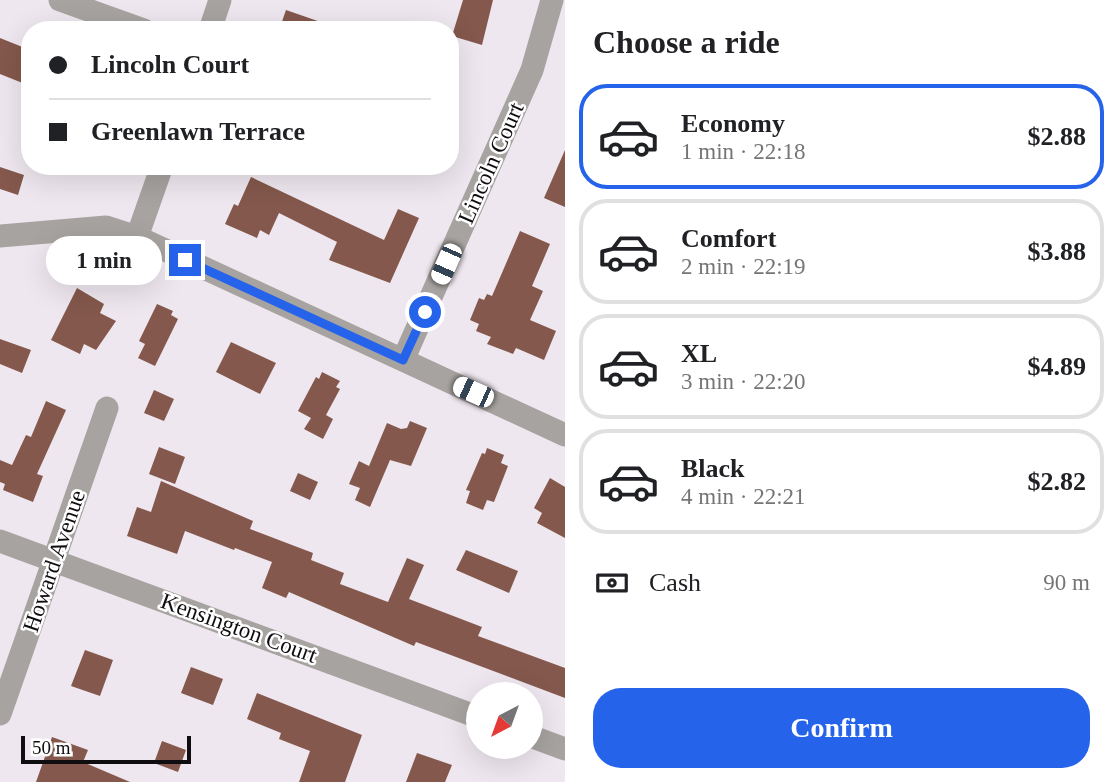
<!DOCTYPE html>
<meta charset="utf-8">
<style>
:root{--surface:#fff;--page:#f2f2f2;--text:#202124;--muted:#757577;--line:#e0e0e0;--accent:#2563eb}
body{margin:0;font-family:"Times New Roman",serif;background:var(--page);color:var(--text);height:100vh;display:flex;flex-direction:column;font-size:26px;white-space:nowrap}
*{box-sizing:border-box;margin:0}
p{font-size:23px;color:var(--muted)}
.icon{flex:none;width:38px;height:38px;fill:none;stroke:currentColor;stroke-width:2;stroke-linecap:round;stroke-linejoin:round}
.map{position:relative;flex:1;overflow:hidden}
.side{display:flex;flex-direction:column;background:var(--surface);width:553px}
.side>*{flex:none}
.guide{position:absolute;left:21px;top:21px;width:438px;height:154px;border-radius:28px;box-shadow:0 7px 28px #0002;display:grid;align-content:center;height:154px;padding:0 28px;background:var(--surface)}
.needle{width:46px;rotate:221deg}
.buttons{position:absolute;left:466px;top:682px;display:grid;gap:14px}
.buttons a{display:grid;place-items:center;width:77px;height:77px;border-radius:50%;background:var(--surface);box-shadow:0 7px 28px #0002;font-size:35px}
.scale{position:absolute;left:21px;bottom:18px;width:170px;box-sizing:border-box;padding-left:7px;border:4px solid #100d10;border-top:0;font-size:19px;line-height:24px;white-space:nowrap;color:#100d10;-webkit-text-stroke:5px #fff;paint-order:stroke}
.end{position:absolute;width:32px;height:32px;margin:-16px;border:9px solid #2563eb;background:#fff;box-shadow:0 0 0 4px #fff}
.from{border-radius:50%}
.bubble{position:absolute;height:49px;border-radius:24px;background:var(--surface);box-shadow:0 7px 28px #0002;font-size:23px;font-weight:600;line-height:49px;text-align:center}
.car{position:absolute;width:21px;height:42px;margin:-21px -10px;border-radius:9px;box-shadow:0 0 5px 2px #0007;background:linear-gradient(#fff 24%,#345 0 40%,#fff 0 76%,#345 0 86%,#fff 0)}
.guide b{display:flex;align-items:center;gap:24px;height:66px;font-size:26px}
.guide b+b{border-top:2px solid var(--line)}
.guide i{width:18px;height:18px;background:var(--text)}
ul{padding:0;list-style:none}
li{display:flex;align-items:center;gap:21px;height:105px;margin:0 14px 10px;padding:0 14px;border:4px solid var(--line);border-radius:28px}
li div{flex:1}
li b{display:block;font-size:26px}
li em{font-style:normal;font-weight:600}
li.on{border-color:var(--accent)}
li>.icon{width:63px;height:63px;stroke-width:1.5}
h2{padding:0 28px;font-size:32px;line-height:84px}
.pay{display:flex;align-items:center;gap:18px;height:77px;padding:0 28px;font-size:26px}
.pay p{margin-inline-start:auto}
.primary-button{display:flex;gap:14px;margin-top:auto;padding:14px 28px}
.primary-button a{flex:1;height:80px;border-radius:28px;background:var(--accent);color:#fff;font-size:28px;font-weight:600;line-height:80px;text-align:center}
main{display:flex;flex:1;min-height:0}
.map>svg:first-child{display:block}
.building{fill:#84584c}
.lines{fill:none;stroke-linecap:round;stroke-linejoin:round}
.minor{stroke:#a7a3a0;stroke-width:23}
.route{stroke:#2563eb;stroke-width:9}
.labels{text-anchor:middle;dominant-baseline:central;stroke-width:5;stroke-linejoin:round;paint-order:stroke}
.street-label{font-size:23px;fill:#100d10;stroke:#fff}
</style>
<main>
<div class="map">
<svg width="565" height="782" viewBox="0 0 565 782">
<rect width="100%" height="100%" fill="#efe7ef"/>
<path class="building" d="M 463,0 L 493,0 L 482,45 L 452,36 Z
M 286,10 L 335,27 L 334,30 L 279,30 Z
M 0,38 L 30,50 L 30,86 L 0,74 Z
M 565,150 L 565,207 L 544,198 Z
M 0,167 L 24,175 L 18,195 L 0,189 Z
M 251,177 L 384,240 L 398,209 L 419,218 L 390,283 L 329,260 L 337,242 L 279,213 L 269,235 L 260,230 L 257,238 L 225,224 L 234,204 L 238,206 Z
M 520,231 L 550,244 L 532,286 L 543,291 L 530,320 L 556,331 L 544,360 L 516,348 L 513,354 L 487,344 L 491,337 L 476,331 L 479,324 L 470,320 L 479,298 L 484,300 L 487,294 L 492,296 Z
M 77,288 L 104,304 L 100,313 L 116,321 L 96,350 L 84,344 L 80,354 L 51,340 Z
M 157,304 L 173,311 L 171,315 L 178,319 L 155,366 L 138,358 L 145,344 L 139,341 Z
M 0,339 L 31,350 L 22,373 L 0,364 Z
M 231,342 L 276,363 L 260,394 L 216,372 Z
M 322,372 L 340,381 L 336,387 L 340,389 L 326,415 L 333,419 L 323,439 L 304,429 L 311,418 L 298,411 L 316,377 L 319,379 Z
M 154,390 L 174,399 L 164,421 L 144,413 Z
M 46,401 L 66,410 L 37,474 L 43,476 L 33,502 L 3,490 L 5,484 L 0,482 L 0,460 L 12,465 L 26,435 L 31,437 Z
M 410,421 L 427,428 L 411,466 L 390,460 L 370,507 L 355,500 L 360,488 L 349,484 L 359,461 L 369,466 L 387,423 L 401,429 L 407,428 Z
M 159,447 L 185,457 L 175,484 L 149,474 Z
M 487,448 L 504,455 L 501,463 L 508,466 L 494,502 L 487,500 L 483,510 L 466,503 L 470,491 L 466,490 L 482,453 L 485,454 Z
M 298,473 L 318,482 L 310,500 L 290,491 Z
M 550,478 L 565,487 L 565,538 L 537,523 L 542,513 L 534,508 Z
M 161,481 L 253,521 L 250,529 L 313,553 L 311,560 L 344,573 L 340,584 L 388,602 L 407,558 L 424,565 L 409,599 L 482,627 L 478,636 L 565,668 L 565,698 L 416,642 L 414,646 L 289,592 L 286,598 L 262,588 L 272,562 L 235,548 L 234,550 L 185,531 L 177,554 L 127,536 L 137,507 L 151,512 Z
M 466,550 L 518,571 L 509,593 L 456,570 Z
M 85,650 L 113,660 L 100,696 L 71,686 Z
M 191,667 L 223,679 L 213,705 L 181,693 Z
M 257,693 L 362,735 L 345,782 L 299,782 L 310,751 L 279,739 L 281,733 L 247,719 Z
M 52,737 L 88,750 L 83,762 L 130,782 L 36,782 Z
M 162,741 L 186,750 L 178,772 L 154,763 Z
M 417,753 L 452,765 L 445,782 L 406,782 Z"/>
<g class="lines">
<path class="minor" d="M 60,0 L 144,30
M 210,30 L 220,0
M 0,236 L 106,227 L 137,237 L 565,435
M 137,237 L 162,166
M 403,360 L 532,70 L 552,0
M 0,541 L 478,717
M 0,714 L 107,408
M 530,736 L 565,749"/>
</g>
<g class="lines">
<path class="route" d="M 185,260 L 403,360 L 425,312"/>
</g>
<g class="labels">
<g class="street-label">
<text transform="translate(491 163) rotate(-66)">Lincoln Court</text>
<text transform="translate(54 561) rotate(-71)">Howard Avenue</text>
<text transform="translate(239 628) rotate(20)">Kensington Court</text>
</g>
</g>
</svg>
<div class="buttons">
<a><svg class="needle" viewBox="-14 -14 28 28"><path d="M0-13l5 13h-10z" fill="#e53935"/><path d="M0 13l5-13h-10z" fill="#757577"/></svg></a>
</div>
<div class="scale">50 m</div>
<i class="end from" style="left:425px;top:312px"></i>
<i class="end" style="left:185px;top:260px"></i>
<div class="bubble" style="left:46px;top:236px;width:116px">1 min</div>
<i class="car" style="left:446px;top:264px;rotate:204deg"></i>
<i class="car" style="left:473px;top:392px;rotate:294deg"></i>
<div class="guide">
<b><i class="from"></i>Lincoln Court</b>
<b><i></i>Greenlawn Terrace</b>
</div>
</div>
<section class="side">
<h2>Choose a ride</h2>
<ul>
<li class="on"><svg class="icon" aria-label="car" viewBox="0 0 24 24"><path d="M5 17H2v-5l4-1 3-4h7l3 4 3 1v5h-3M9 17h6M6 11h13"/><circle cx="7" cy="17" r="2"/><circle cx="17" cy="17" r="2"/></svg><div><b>Economy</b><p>1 min · 22:18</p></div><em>$2.88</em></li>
<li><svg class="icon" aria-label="car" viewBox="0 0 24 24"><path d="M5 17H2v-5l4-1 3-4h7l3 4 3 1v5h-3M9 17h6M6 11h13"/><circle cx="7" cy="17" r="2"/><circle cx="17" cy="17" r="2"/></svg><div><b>Comfort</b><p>2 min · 22:19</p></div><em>$3.88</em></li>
<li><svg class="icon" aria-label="car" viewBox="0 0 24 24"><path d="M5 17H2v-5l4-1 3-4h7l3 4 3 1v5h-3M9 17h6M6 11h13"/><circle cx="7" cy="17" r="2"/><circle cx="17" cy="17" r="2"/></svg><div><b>XL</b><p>3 min · 22:20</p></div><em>$4.89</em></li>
<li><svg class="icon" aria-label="car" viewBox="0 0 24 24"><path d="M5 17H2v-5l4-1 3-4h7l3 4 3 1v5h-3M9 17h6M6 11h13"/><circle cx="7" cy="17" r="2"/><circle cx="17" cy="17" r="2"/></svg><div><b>Black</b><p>4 min · 22:21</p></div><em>$2.82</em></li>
</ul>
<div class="pay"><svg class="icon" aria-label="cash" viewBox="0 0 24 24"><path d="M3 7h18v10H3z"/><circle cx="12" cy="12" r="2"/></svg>Cash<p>90 m</p></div>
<div class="primary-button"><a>Confirm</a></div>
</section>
</main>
